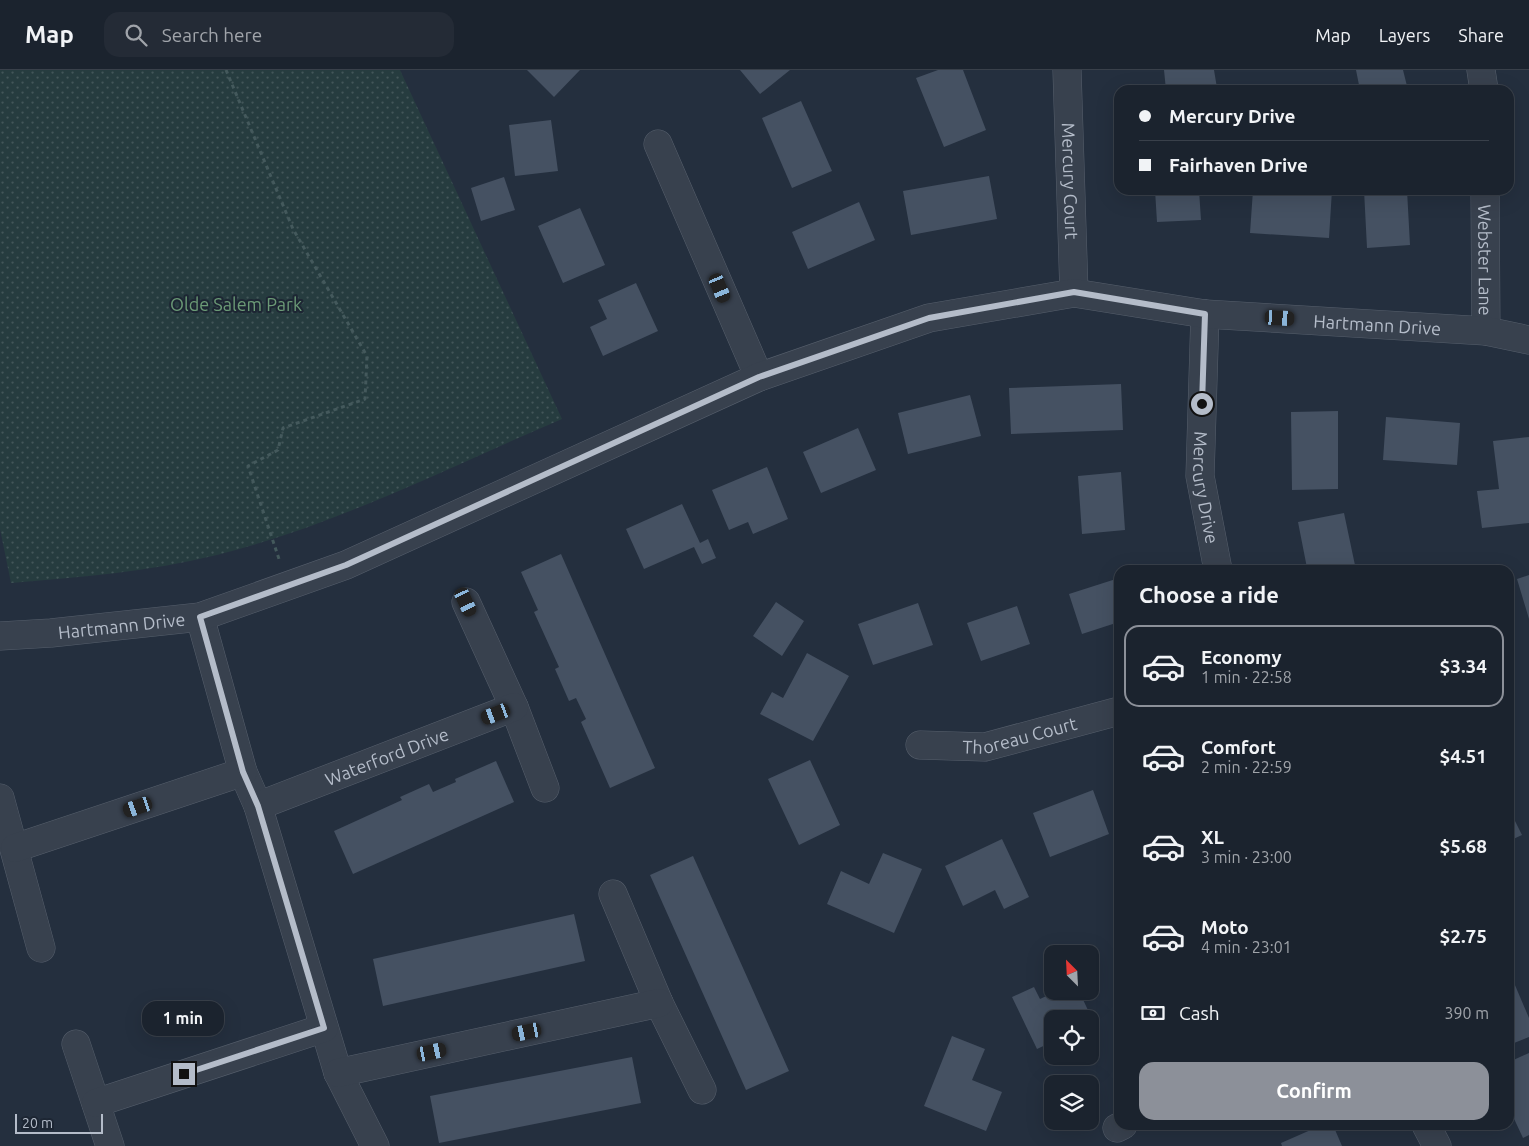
<!DOCTYPE html>
<meta charset="utf-8">
<style>
:root{--surface:#1b232e;--page:#242b36;--text:#f1f3f6;--muted:#a0a4aa;--line:#39404a;--accent:#8c9099}
body{margin:0;font-family:Ubuntu,sans-serif;background:var(--page);color:var(--text);height:100vh;display:flex;flex-direction:column;font-size:19px;white-space:nowrap}
*{box-sizing:border-box;margin:0}
p{font-size:16px;color:var(--muted)}
.icon{flex:none;width:28px;height:28px;fill:none;stroke:currentColor;stroke-width:2;stroke-linecap:round;stroke-linejoin:round}
.map{position:relative;flex:1;overflow:hidden}
.details{position:absolute;left:1114px;top:495px;width:400px;height:565px;display:flex;flex-direction:column;background:var(--surface);border-radius:15px;box-shadow:0 5px 20px #0002,0 0 0 1px var(--line)}
.details>*{flex:none}
.top-card{position:absolute;left:1114px;top:15px;width:400px;height:110px;border-radius:15px;box-shadow:0 5px 20px #0002,0 0 0 1px var(--line);display:grid;align-content:center;height:110px;padding:0 25px;background:var(--surface)}
.needle{width:32px;rotate:336deg}
.fabs{position:absolute;left:1044px;top:875px;display:grid;gap:10px}
.fabs a{display:grid;place-items:center;width:55px;height:55px;border-radius:10px;background:var(--surface);box-shadow:0 5px 20px #0002,0 0 0 1px var(--line);font-size:25px}
.scale{position:absolute;left:15px;bottom:12px;width:88px;box-sizing:border-box;padding-left:5px;border:2px solid #b4bcc9;border-top:0;font-size:14px;line-height:18px;white-space:nowrap;color:#b4bcc9;-webkit-text-stroke:4px #1d2633;paint-order:stroke}
.end{position:absolute;width:22px;height:22px;margin:-11px;border:6px solid #b4bcc9;background:#111;box-shadow:0 0 0 2px #111}
.from{border-radius:50%}
.bubble{position:absolute;height:35px;border-radius:15px;background:var(--surface);box-shadow:0 5px 20px #0002,0 0 0 1px var(--line);font-size:16px;font-weight:600;line-height:35px;text-align:center}
.car{position:absolute;width:15px;height:30px;margin:-15px -8px;border-radius:6px;box-shadow:0 0 4px 1px #0007;background:linear-gradient(#222 24%,#8ab4d8 0 40%,#222 0 76%,#8ab4d8 0 86%,#222 0)}
.top-card b{display:flex;align-items:center;gap:18px;height:48px;font-size:19px}
.top-card b+b{border-top:1px solid var(--line)}
.top-card i{width:12px;height:12px;background:var(--text)}
ul{padding:0;list-style:none}
li{display:flex;align-items:center;gap:15px;height:82px;margin:0 10px 8px;padding:0 15px;border:2px solid transparent;border-radius:15px}
li div{flex:1}
li b{display:block;font-size:19px}
li em{font-style:normal;font-weight:600}
li.active{border-color:var(--accent)}
li>.icon{width:45px;height:45px;stroke-width:1.5}
h2{padding:0 25px;font-size:22px;line-height:60px}
.pay{display:flex;align-items:center;gap:12px;height:55px;padding:0 25px;font-size:19px}
.pay p{margin-inline-start:auto}
.action{display:flex;gap:10px;margin-top:auto;padding:10px 25px}
.action a{flex:1;height:58px;border-radius:15px;background:var(--accent);color:#fff;font-size:20px;font-weight:600;line-height:58px;text-align:center}
header{display:flex;align-items:center;gap:30px;box-sizing:border-box;height:70px;padding:0 25px;background:var(--surface);border-bottom:1px solid var(--line)}
header strong{font-size:24px}
nav{display:flex;gap:28px;margin-inline-start:auto;font-size:18px}
.search{width:350px;height:45px;background:var(--page);display:flex;align-items:center;gap:12px;box-sizing:border-box;padding:0 18px;border-radius:15px;color:var(--muted);font-size:19px}
.map>svg:first-child{display:block}
.park{fill:url(#park-dots)}
.building{fill:#455162}
.lines{fill:none;stroke-linecap:round;stroke-linejoin:round}
.minor-casing{stroke:#565f6c;stroke-width:29}
.path{stroke:#44595c;stroke-width:3;stroke-dasharray:4 4;stroke-linecap:butt}
.minor{stroke:#38414e;stroke-width:28}
.route{stroke:#b4bcc9;stroke-width:6}
.labels{text-anchor:middle;dominant-baseline:central;stroke-width:4;stroke-linejoin:round;paint-order:stroke}
.street-label{font-size:18px;fill:#b4bcc9;stroke:#1d2633}
.park-label{font-size:18px;fill:#6b9a76;stroke:#1d2633}
</style>
<header>
<strong>Map</strong>
<div class="search"><svg class="icon" aria-label="search" viewBox="0 0 24 24"><circle cx="10" cy="10" r="6"/><path d="M15 15l6 6"/></svg>Search here</div>
<nav><a>Map</a><a>Layers</a><a>Share</a></nav>
</header>
<div class="map">
<svg width="1529" height="1076" viewBox="0 0 1529 1076">
<defs>
<pattern id="park-dots" width="8" height="8" patternUnits="userSpaceOnUse" patternTransform="scale(1.25)"><rect width="8" height="8" fill="#263c3f"/><path d="M2 2h.1M6 6h.1" fill="none" stroke="#435659" stroke-width="1.8" stroke-linecap="round"/></pattern>
</defs>
<rect width="100%" height="100%" fill="#242f3e"/>
<path class="park" d="M 0,0 L 400,0 L 562,349 C 449,397 337,455 217,485 C 148,502 81,507 11,513 L 0,459 Z"/>
<path class="building" d="M 527,0 L 580,0 L 554,27 Z
M 740,0 L 790,0 L 760,24 Z
M 938,0 L 963,0 L 986,60 L 944,77 L 916,8 Z
M 1164,0 L 1214,0 L 1217,18 L 1230,17 L 1230,20 L 1166,20 Z
M 1356,0 L 1403,0 L 1408,20 L 1360,20 Z
M 801,31 L 832,101 L 792,118 L 762,48 Z
M 551,50 L 558,101 L 515,106 L 509,55 Z
M 989,106 L 997,149 L 911,165 L 903,121 Z
M 504,107 L 515,140 L 481,151 L 471,118 Z
M 1155,120 L 1199,120 L 1201,150 L 1157,152 Z
M 1253,120 L 1332,120 L 1329,168 L 1250,163 Z
M 1364,120 L 1407,120 L 1410,175 L 1367,178 Z
M 859,132 L 875,170 L 808,199 L 792,162 Z
M 580,138 L 605,195 L 563,213 L 538,156 Z
M 636,213 L 658,261 L 603,286 L 590,257 L 607,249 L 598,230 Z
M 1121,314 L 1123,360 L 1011,364 L 1009,318 Z
M 970,325 L 981,366 L 908,384 L 898,343 Z
M 1338,341 L 1338,419 L 1292,420 L 1291,342 Z
M 1386,347 L 1460,353 L 1457,395 L 1383,390 Z
M 858,358 L 876,400 L 821,423 L 803,382 Z
M 1529,367 L 1529,453 L 1482,458 L 1477,421 L 1499,419 L 1493,371 Z
M 767,397 L 788,449 L 753,464 L 748,452 L 729,460 L 712,420 Z
M 1121,402 L 1125,460 L 1082,464 L 1078,406 Z
M 682,434 L 700,473 L 708,469 L 716,488 L 702,494 L 694,477 L 644,499 L 626,459 Z
M 1344,443 L 1356,500 L 1301,500 L 1307,498 L 1298,452 Z
M 561,484 L 655,698 L 610,718 L 581,652 L 586,649 L 576,628 L 569,631 L 555,599 L 559,597 L 534,542 L 538,540 L 521,502 Z
M 1529,505 L 1529,549 L 1517,509 Z
M 1119,508 L 1119,552 L 1082,564 L 1069,524 Z
M 776,532 L 804,551 L 782,586 L 753,566 Z
M 918,533 L 933,575 L 873,595 L 858,554 Z
M 1017,536 L 1030,574 L 981,591 L 967,553 Z
M 807,583 L 849,606 L 813,671 L 760,644 L 772,622 L 783,628 Z
M 810,690 L 840,755 L 799,775 L 768,709 Z
M 496,691 L 514,732 L 353,804 L 334,761 L 402,730 L 400,727 L 429,714 L 433,722 L 456,712 L 455,709 Z
M 1093,720 L 1109,764 L 1050,787 L 1033,743 Z
M 1510,741 L 1522,765 L 1509,771 L 1509,742 Z
M 1002,769 L 1029,827 L 1004,839 L 995,820 L 963,836 L 945,796 Z
M 883,783 L 922,799 L 894,863 L 827,834 L 841,801 L 869,814 Z
M 693,786 L 789,1001 L 746,1020 L 650,805 Z
M 574,844 L 585,891 L 383,936 L 373,889 Z
M 1509,901 L 1529,948 L 1529,967 L 1509,975 Z
M 1034,917 L 1040,929 L 1057,921 L 1079,921 L 1094,953 L 1090,955 L 1090,949 L 1052,949 L 1052,972 L 1037,979 L 1012,927 Z
M 952,966 L 985,979 L 972,1010 L 1002,1022 L 986,1061 L 924,1036 Z
M 1529,983 L 1529,1065 L 1523,1068 L 1509,1038 L 1509,992 Z
M 632,987 L 641,1033 L 439,1073 L 430,1026 Z
M 1322,1055 L 1333,1055 L 1342,1076 L 1282,1076 L 1281,1073 Z"/>
<g class="lines">
<defs>
<g id="minor">
<path id="s1" d="M 1067,0 L 1074,223"/>
<path d="M 1481,0 L 1484,20"/>
<path d="M 658,74 L 759,307"/>
<path id="s2" d="M 1485,120 L 1486,261"/>
<path id="s3" d="M 1205,244 L 1200,406 L 1218,500"/>
<path d="M 466,532 L 514,637 L 545,718"/>
<path d="M 200,547 L 243,702 L 258,736 L 338,1003 L 375,1076"/>
<path id="s4" d="M 0,566 L 51,563 L 200,547 L 346,495 L 759,307 L 929,248 L 1074,223 L 1205,244 L 1486,261 L 1529,270"/>
<path id="s5" d="M 920,675 L 985,677 L 1119,641"/>
<path d="M 0,728 L 41,878"/>
<path id="s6" d="M 258,736 L 514,637"/>
<path d="M 15,778 L 243,702"/>
<path d="M 613,824 L 659,933 L 702,1020"/>
<path d="M 76,974 L 110,1076"/>
<path d="M 338,1003 L 659,933"/>
<path d="M 96,1033 L 324,958"/>
<path d="M 1426,1055 L 1437,1076"/>
<path d="M 1117,1058 L 1123,1055"/>
</g>
</defs>
<use href="#minor" class="minor-casing"/>
<path class="path" d="M 226,0 L 293,159 L 367,286 L 365,329 L 283,358 L 278,380 L 248,396 L 279,489"/>
<use href="#minor" class="minor"/>
</g>
<g class="lines">
<path class="route" d="M 184,1004 L 324,958 L 258,736 L 243,702 L 200,547 L 346,495 L 759,307 L 929,248 L 1074,222 L 1205,244 L 1202,334"/>
</g>
<g class="labels">
<g class="street-label">
<text stroke="none"><textPath href="#s1" startOffset="111">Mercury Court</textPath></text>
<text stroke="none"><textPath href="#s2" startOffset="70">Webster Lane</textPath></text>
<text stroke="none"><textPath href="#s4" startOffset="1442">Hartmann Drive</textPath></text>
<text stroke="none"><textPath href="#s3" startOffset="174">Mercury Drive</textPath></text>
<text stroke="none"><textPath href="#s4" startOffset="122">Hartmann Drive</textPath></text>
<text stroke="none"><textPath href="#s5" startOffset="101">Thoreau Court</textPath></text>
<text stroke="none"><textPath href="#s6" startOffset="138">Waterford Drive</textPath></text>
</g>
<g class="park-label">
<text x="236" y="234">Olde Salem Park</text>
</g>
</g>
</svg>
<div class="fabs">
<a><svg class="needle" viewBox="-14 -14 28 28"><path d="M0-13l5 13h-10z" fill="#e53935"/><path d="M0 13l5-13h-10z" fill="#a0a4aa"/></svg></a>
<a><svg class="icon" aria-label="locate" viewBox="0 0 24 24"><circle cx="12" cy="12" r="6"/><path d="M12 2v4M12 18v4M2 12h4M18 12h4"/></svg></a>
<a><svg class="icon" aria-label="layers" viewBox="0 0 24 24"><path d="M12 4l9 5-9 5-9-5zM3 14l9 5 9-5"/></svg></a>
</div>
<div class="scale">20 m</div>
<i class="end from" style="left:1202px;top:334px"></i>
<i class="end" style="left:184px;top:1004px"></i>
<div class="bubble" style="left:142px;top:931px;width:82px">1 min</div>
<i class="car" style="left:720px;top:218px;rotate:157deg"></i>
<i class="car" style="left:1280px;top:248px;rotate:93deg"></i>
<i class="car" style="left:466px;top:532px;rotate:155deg"></i>
<i class="car" style="left:496px;top:644px;rotate:249deg"></i>
<i class="car" style="left:138px;top:737px;rotate:251deg"></i>
<i class="car" style="left:527px;top:962px;rotate:258deg"></i>
<i class="car" style="left:432px;top:982px;rotate:78deg"></i>
<div class="top-card">
<b><i class="from"></i>Mercury Drive</b>
<b><i></i>Fairhaven Drive</b>
</div>
<section class="details">
<h2>Choose a ride</h2>
<ul>
<li class="active"><svg class="icon" aria-label="car" viewBox="0 0 24 24"><path d="M5 17H2v-5l4-1 3-4h7l3 4 3 1v5h-3M9 17h6M6 11h13"/><circle cx="7" cy="17" r="2"/><circle cx="17" cy="17" r="2"/></svg><div><b>Economy</b><p>1 min · 22:58</p></div><em>$3.34</em></li>
<li><svg class="icon" aria-label="car" viewBox="0 0 24 24"><path d="M5 17H2v-5l4-1 3-4h7l3 4 3 1v5h-3M9 17h6M6 11h13"/><circle cx="7" cy="17" r="2"/><circle cx="17" cy="17" r="2"/></svg><div><b>Comfort</b><p>2 min · 22:59</p></div><em>$4.51</em></li>
<li><svg class="icon" aria-label="car" viewBox="0 0 24 24"><path d="M5 17H2v-5l4-1 3-4h7l3 4 3 1v5h-3M9 17h6M6 11h13"/><circle cx="7" cy="17" r="2"/><circle cx="17" cy="17" r="2"/></svg><div><b>XL</b><p>3 min · 23:00</p></div><em>$5.68</em></li>
<li><svg class="icon" aria-label="car" viewBox="0 0 24 24"><path d="M5 17H2v-5l4-1 3-4h7l3 4 3 1v5h-3M9 17h6M6 11h13"/><circle cx="7" cy="17" r="2"/><circle cx="17" cy="17" r="2"/></svg><div><b>Moto</b><p>4 min · 23:01</p></div><em>$2.75</em></li>
</ul>
<div class="pay"><svg class="icon" aria-label="cash" viewBox="0 0 24 24"><path d="M3 7h18v10H3z"/><circle cx="12" cy="12" r="2"/></svg>Cash<p>390 m</p></div>
<div class="action"><a>Confirm</a></div>
</section>
</div>
